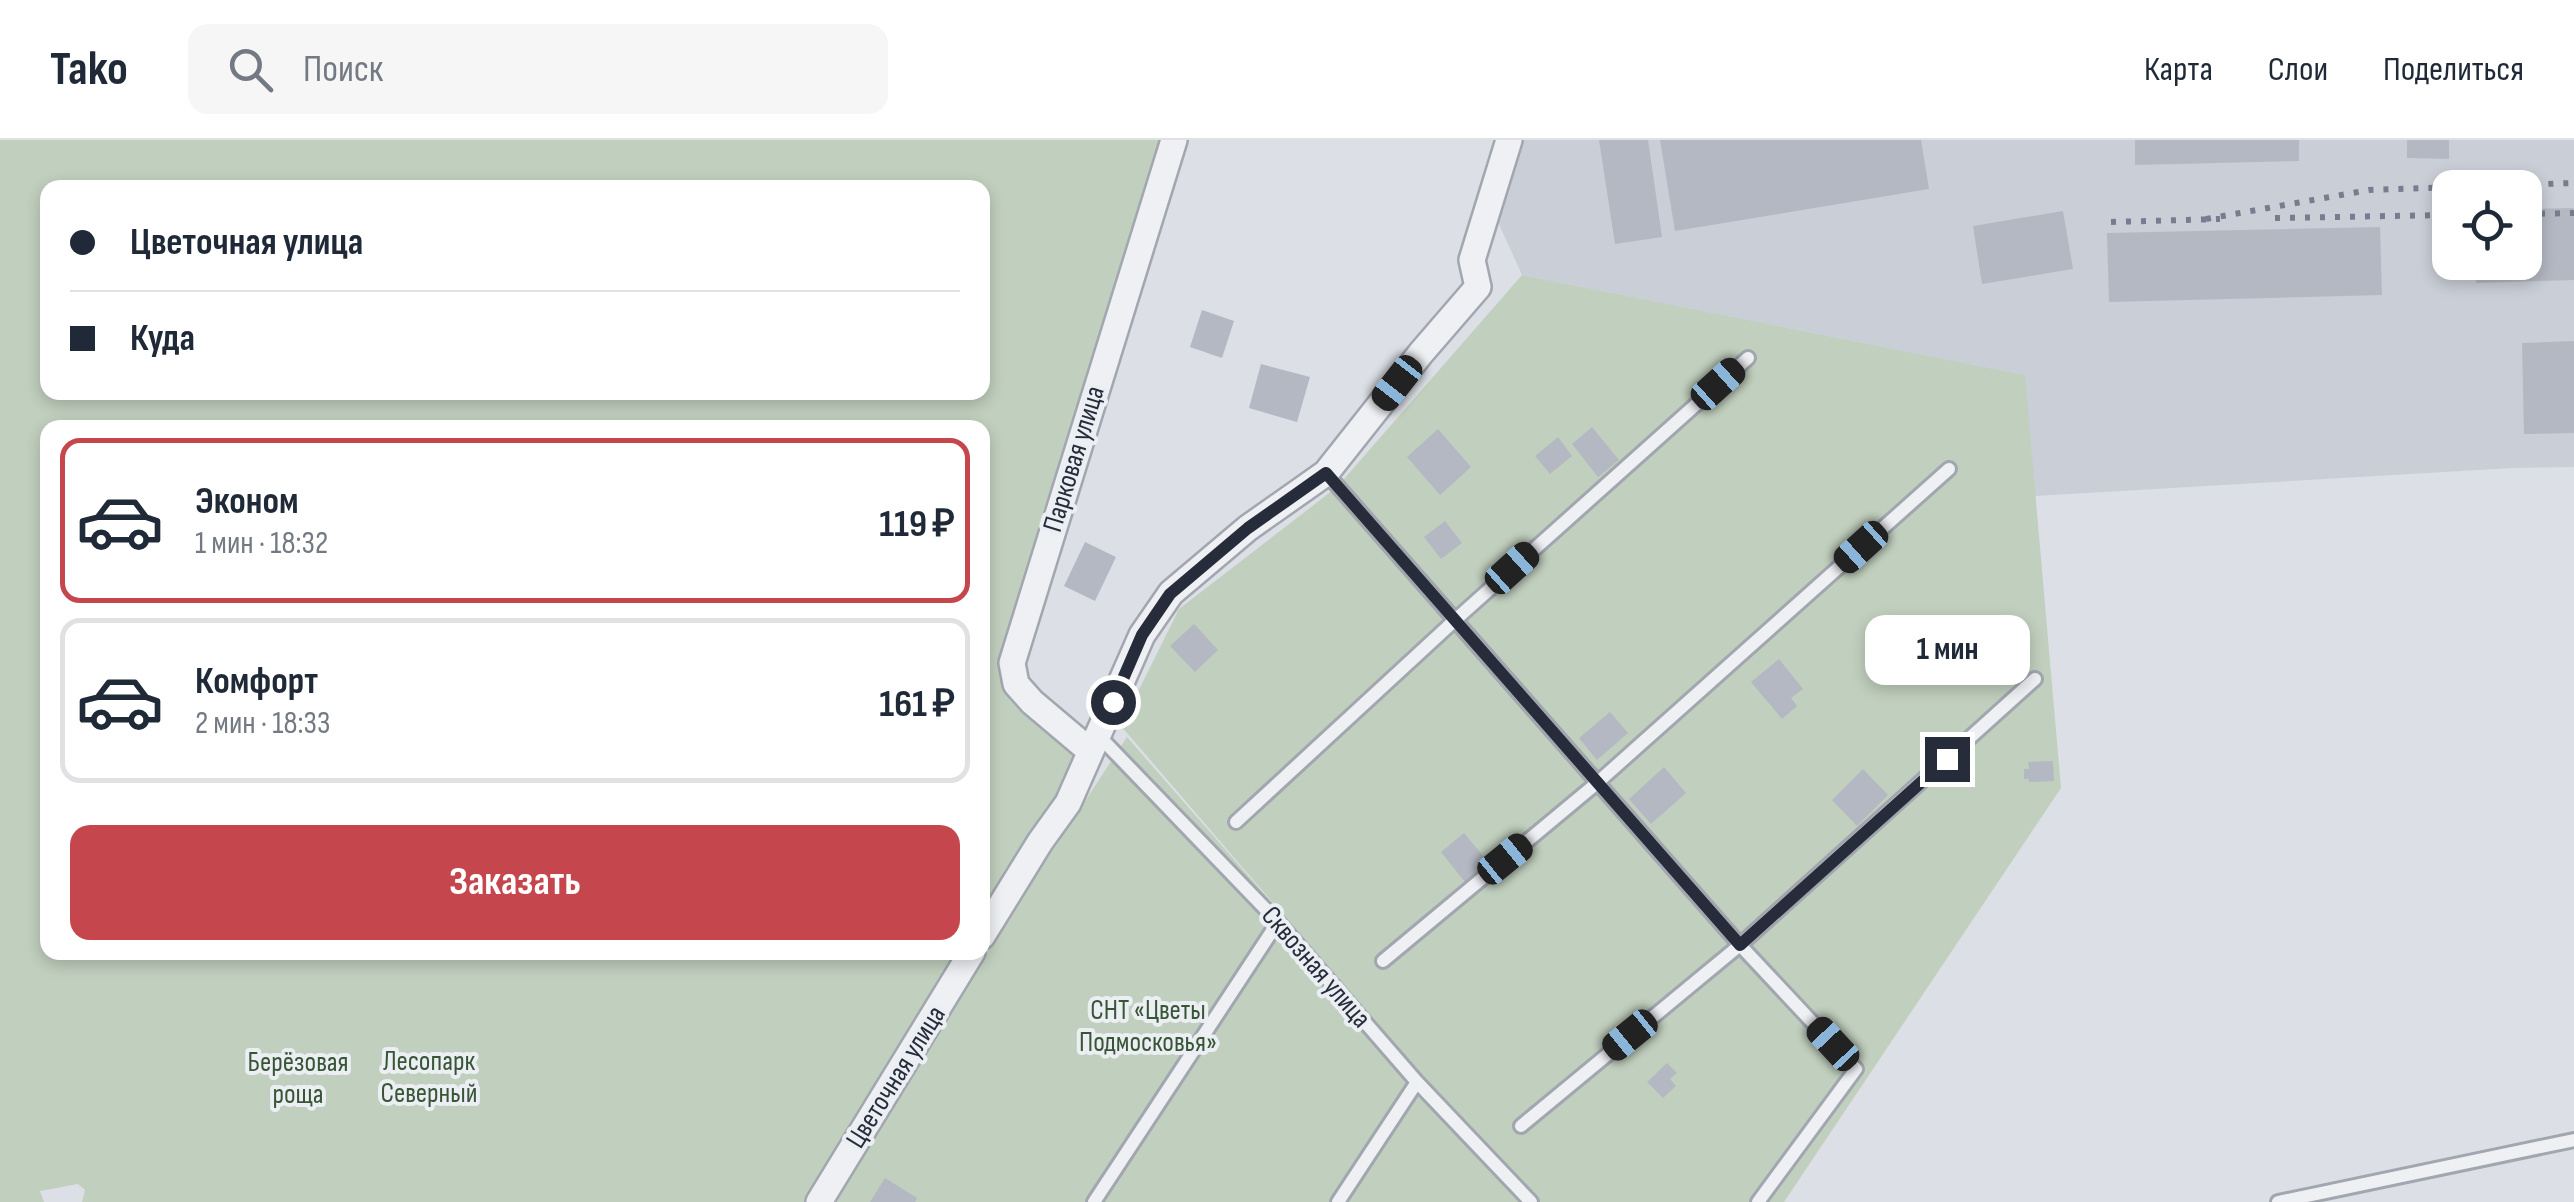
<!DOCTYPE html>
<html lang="ru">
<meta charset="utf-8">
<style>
:root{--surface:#fff;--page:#f6f6f7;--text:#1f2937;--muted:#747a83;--line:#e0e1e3;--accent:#c6464e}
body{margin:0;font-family:"Sofia Sans Condensed",sans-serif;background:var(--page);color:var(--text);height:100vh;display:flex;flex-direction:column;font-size:38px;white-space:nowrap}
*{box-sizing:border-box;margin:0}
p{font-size:32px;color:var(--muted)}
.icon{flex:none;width:55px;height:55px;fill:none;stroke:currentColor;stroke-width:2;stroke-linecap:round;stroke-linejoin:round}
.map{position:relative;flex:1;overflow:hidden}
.panel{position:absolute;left:40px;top:280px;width:950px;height:540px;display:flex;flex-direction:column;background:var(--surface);border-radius:20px;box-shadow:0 5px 15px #0003}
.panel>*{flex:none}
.guide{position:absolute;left:40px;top:40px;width:950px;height:220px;border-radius:20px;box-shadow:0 5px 15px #0003;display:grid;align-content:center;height:220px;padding:0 30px;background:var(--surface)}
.buttons{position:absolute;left:2432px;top:30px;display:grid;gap:20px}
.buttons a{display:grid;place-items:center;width:110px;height:110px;border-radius:20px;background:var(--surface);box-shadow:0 5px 15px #0003;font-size:50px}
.end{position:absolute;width:45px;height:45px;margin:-22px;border:12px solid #272c3b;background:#fff;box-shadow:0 0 0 5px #fff}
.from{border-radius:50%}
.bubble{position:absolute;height:70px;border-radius:20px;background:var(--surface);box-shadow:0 5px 15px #0003;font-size:32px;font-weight:700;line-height:70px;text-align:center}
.car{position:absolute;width:30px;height:60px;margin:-30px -15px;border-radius:12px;box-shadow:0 0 8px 2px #0007;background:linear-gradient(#222 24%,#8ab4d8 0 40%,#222 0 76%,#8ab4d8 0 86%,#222 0)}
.guide b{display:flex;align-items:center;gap:35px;height:95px;font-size:38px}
.guide b+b{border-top:2px solid var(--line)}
.guide i{width:25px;height:25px;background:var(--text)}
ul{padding:18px 0 0;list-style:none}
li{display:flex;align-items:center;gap:30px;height:165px;margin:0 20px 15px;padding:0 10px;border:5px solid var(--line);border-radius:20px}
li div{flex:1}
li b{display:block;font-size:38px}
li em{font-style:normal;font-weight:700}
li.current{border-color:var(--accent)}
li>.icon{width:90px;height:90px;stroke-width:1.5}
.cta{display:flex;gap:20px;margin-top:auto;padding:20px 30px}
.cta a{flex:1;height:115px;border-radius:20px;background:var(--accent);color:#fff;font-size:40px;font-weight:700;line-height:115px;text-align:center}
header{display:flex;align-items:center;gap:60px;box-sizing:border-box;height:140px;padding:0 50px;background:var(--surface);border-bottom:2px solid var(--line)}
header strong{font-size:48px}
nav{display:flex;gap:55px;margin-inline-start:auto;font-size:35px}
.search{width:700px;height:90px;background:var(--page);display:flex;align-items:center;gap:25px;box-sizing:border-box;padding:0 35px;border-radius:20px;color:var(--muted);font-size:38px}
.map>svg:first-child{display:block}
.built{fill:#caced7;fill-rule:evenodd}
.green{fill:#c1cfbe;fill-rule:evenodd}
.building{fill:#b4b8c2}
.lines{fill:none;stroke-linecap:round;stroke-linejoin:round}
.service-casing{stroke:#a2a6af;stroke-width:18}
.minor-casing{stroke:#a2a6af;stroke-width:30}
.service{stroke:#eff0f4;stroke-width:12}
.minor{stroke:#eff0f4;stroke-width:25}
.rail{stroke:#777d8e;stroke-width:6;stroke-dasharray:5 10;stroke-linecap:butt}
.route{stroke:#272c3b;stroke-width:12}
.labels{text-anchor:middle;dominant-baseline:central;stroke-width:8;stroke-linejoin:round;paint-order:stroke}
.street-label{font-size:28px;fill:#272c3b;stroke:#ebeef3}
.park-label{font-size:28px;fill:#385635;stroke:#ebeef3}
</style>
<header>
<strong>Tako</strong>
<div class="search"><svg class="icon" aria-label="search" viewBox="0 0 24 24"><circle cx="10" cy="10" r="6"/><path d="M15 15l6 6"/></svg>Поиск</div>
<nav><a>Карта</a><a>Слои</a><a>Поделиться</a></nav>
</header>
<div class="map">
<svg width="2574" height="1062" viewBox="0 0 2574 1062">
<rect width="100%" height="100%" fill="#dcdfe5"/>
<path class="built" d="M 1517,0 L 2574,0 L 2574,327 L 2513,328 L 2035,356 L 2024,235 L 1522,135 L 1493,71 ZM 2450,48 L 2525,48 L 2525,122 L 2450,122 Z"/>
<path class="green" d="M 0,0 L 1172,0 L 1040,380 L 1022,453 L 1015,564 L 1076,602 L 1077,654 L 1013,771 L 1127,597 L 1323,821 L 1121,586 L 1179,469 L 1337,347 L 1522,135 L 2025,235 L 2061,648 L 1784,1062 L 82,1062 L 85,1050 L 78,1044 L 40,1051 L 44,1062 L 0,1062 ZM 48,48 L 982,48 L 982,252 L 48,252 ZM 48,288 L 982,288 L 982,812 L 48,812 Z"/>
<path class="building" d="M 1599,0 L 1648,0 L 1662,97 L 1615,104 Z
M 1660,0 L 1921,0 L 1929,49 L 1675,91 Z
M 2135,0 L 2299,0 L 2299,21 L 2135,25 Z
M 2407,0 L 2449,0 L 2449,19 L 2407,18 Z
M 2574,68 L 2574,140 L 2476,143 L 2475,122 L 2525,122 L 2525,69 Z
M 2063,71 L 2073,129 L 1982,144 L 1973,86 Z
M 2380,87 L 2382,155 L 2109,162 L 2107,93 Z
M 1202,170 L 1234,181 L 1222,218 L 1190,207 Z
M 2574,201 L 2574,293 L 2524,294 L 2522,203 Z
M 1261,224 L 1310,237 L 1297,282 L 1249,268 Z
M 1592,287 L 1619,320 L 1598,337 L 1572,304 Z
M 1438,289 L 1471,327 L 1440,355 L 1407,317 Z
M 1558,297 L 1572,316 L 1550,334 L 1535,316 Z
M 1445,381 L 1462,403 L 1441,419 L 1424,397 Z
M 1085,402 L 1116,417 L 1095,461 L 1064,446 Z
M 1194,484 L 1218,510 L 1195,532 L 1170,506 Z
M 1779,519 L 1803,549 L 1791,558 L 1797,566 L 1782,579 L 1751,542 Z
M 1610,572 L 1628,593 L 1597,620 L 1579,598 Z
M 2053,621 L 2054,641 L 2029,642 L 2029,639 L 2024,639 L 2024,629 L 2029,629 L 2028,622 Z
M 1664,627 L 1686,653 L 1651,684 L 1629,659 Z
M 1863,629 L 1888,655 L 1857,686 L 1832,660 Z
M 1464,693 L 1488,722 L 1465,742 L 1441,712 Z
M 1667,923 L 1677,933 L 1670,939 L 1676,946 L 1663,958 L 1647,942 Z
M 885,1038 L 917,1058 L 915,1062 L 870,1062 Z"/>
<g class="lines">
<defs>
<path id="service" d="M 1326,333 L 1740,805 L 1856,929 L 1758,1062
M 1098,595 L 1278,782 L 1417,942 L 1531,1062
M 1236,682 L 1454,481 L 1748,218
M 1383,821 L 1597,643 L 1949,329
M 1521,986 L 1740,805 L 2035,539
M 1094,1062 L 1278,782
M 1338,1062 L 1417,942
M 2278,1062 L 2574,1000"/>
<path id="minor" d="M 1090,611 L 1032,562 L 1016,544 L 1012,523 L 1174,0
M 982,796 L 1040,702 L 1068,663 L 1142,495 L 1171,453 L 1248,388 L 1326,333 L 1421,213 L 1478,147 L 1472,120 L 1509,0
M 819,1062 L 972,812"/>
</defs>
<use href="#service" class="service-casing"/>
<use href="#minor" class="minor-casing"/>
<use href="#service" class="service"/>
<use href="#minor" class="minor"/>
<path class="rail" d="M 2525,74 L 2574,73
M 2275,78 L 2450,75
M 2206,79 L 2369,50 L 2574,43
M 2111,82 L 2220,79"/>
</g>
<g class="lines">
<path class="route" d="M 1113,562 L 1142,495 L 1170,454 L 1248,388 L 1326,333 L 1740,805 L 1947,619"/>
</g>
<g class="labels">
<g class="street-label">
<text transform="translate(1074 319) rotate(-73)">Парковая улица</text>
<text transform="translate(1316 827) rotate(49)">Сквозная улица</text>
<text transform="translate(896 937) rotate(-58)">Цветочная улица</text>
</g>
<g class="park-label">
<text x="1148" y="870">СНТ «Цветы<tspan x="1148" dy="32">Подмосковья»</tspan></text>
<text x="429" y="921">Лесопарк<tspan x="429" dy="32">Северный</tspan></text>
<text x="298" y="922">Берёзовая<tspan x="298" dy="32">роща</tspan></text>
</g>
</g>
</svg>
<div class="buttons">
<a><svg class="icon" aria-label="locate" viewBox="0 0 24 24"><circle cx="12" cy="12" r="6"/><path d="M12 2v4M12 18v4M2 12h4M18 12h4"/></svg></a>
</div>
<i class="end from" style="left:1113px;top:562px"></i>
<i class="end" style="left:1947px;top:619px"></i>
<div class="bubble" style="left:1865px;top:475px;width:165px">1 мин</div>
<i class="car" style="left:1397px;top:243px;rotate:218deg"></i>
<i class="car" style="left:1718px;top:244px;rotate:48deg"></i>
<i class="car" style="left:1861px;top:407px;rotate:228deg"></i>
<i class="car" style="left:1512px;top:428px;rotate:48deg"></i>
<i class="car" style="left:1505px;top:719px;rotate:51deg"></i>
<i class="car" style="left:1630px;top:895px;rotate:231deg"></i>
<i class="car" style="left:1833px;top:904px;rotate:317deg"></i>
<div class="guide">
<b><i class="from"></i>Цветочная улица</b>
<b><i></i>Куда</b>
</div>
<section class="panel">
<ul>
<li class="current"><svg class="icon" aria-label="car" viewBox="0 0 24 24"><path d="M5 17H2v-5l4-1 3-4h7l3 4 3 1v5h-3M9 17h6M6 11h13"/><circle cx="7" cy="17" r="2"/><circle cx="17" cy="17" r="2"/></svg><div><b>Эконом</b><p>1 мин · 18:32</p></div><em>119 ₽</em></li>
<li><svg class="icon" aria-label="car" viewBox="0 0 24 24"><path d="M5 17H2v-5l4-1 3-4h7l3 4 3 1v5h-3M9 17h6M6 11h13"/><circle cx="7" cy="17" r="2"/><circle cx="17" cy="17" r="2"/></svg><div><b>Комфорт</b><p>2 мин · 18:33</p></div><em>161 ₽</em></li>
</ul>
<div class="cta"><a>Заказать</a></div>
</section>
</div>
